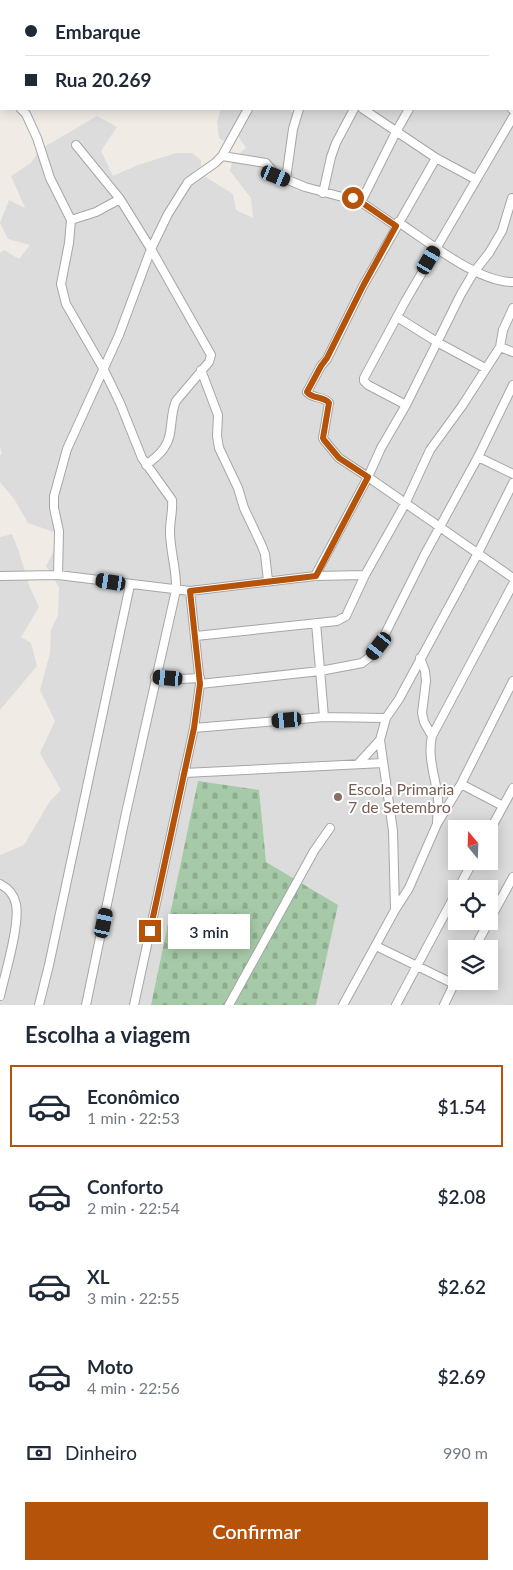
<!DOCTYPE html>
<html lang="pt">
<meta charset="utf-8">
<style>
:root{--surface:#fff;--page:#f2f2f3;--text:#1f2937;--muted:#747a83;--line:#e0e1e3;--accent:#b45309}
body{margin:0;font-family:Lato,sans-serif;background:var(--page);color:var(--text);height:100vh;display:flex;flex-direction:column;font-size:19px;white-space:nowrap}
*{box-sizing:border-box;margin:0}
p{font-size:16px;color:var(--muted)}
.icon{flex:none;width:28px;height:28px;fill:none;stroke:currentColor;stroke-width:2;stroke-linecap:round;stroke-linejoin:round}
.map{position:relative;height:1005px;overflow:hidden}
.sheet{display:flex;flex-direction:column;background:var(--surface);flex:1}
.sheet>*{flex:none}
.hud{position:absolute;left:0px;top:0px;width:514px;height:110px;box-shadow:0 2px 12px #0003;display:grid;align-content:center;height:110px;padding:0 25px;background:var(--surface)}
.needle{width:32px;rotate:341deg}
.controls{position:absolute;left:448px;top:820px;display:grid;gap:10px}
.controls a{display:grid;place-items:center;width:50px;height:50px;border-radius:0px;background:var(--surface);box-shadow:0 2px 12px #0003;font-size:25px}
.end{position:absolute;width:22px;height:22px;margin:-11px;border:6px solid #b45309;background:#fff;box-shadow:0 0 0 2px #fff}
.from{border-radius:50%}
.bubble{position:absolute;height:35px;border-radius:0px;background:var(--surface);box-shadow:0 2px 12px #0003;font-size:16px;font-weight:600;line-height:35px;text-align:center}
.car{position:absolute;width:15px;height:30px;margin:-15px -8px;border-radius:6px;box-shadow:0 0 4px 1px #0007;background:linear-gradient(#222 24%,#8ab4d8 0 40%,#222 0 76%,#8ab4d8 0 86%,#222 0)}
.hud b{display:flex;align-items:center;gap:18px;height:48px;font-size:19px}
.hud b+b{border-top:1px solid var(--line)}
.hud i{width:12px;height:12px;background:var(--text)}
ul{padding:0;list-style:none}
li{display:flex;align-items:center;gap:15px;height:82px;margin:0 10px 8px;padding:0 15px;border:2px solid transparent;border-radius:0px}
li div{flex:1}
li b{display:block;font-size:19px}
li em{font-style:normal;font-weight:600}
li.on{border-color:var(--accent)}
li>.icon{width:45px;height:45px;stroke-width:1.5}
h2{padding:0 25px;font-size:22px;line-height:60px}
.pay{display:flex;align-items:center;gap:12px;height:55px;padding:0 25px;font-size:19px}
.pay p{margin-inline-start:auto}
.cta{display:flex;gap:10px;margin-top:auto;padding:10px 25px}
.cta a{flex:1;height:58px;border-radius:0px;background:var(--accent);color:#fff;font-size:20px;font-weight:600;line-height:58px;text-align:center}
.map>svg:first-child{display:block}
.residential{fill:#dddcdc;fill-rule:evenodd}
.cemetery{fill:url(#cemetery-stones)}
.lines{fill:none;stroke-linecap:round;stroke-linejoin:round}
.minor-casing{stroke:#a6a6a6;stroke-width:10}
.minor{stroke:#fff;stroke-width:8}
.route{stroke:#b45309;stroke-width:6}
.education-dot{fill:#8d6e63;stroke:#fff;stroke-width:2}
.labels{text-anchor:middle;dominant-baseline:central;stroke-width:4;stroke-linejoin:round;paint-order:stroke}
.education-label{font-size:16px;fill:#785e54;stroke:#fff;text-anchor:start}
</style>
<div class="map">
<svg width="513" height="1005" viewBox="0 0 513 1005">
<defs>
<pattern id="cemetery-stones" width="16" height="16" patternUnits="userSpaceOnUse" patternTransform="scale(1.25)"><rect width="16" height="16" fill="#a6caa7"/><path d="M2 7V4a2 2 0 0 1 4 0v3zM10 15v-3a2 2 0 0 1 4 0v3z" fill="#8ead8f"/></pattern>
</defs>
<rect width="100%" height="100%" fill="#f0ece5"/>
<path class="residential" d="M 0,0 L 206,0 L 1,1 L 0,79 Z
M 273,0 L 513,0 L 513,1005 L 0,1005 L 0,855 L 24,845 L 50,801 L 61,790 L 40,753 L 55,721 L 40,690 L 50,653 L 51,630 L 58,615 L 59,587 L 46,566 L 62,535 L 28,523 L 14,499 L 0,482 L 0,455 L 2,454 L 0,447 L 0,253 L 4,250 L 19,259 L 30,245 L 8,239 L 0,223 L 9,200 L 25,208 L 11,176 L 31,163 L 39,150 L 97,116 L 117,127 L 101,151 L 113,176 L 138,165 L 176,153 L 192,153 L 201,160 L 201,174 L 233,194 L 236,210 L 253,218 L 251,198 L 230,171 L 233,159 L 246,148 L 237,134 L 225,142 L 219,138 L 217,122 L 221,109 L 288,109 L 292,112 L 295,109 L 512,109 L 512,1 ZM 456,829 L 489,829 L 489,861 L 456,861 ZM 456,889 L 489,889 L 489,921 L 456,921 ZM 456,949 L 489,949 L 489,981 L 456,981 Z
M 12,534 L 19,552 L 30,588 L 39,607 L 21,637 L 31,643 L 37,666 L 0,710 L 0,537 Z"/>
<path class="cemetery" d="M 198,781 L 259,790 L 266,862 L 338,905 L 316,1005 L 151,1005 Z"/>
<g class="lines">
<defs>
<path id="minor" d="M 43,0 L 44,1
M 98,0 L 98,1
M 292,0 L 294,1
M 381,1 L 381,0
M 437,1 L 439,0
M 0,89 L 1,90
M 21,109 L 26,114 L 37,138 L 50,178 L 71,220 L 69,243 L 61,284 L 66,304 L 103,368 L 120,403 L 142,458 L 172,500 C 173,511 170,520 170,531 C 170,552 177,570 176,590 L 126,813 L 86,1005
M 363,109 L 436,158 L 475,179
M 512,109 L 513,110
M 76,145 L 120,199 L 151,249 L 211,355 L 209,362 L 176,401 C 169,416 174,435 164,448 C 160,455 152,460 146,465
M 222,156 L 266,163 L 276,175 L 305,187 L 361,202 L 396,226
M 286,179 L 293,129 L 299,109
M 323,193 L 331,157 L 336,143 L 354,109
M 512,198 L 502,231 L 489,253 L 474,272 L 461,294 L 406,405 L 381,448 L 368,477 L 513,578
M 361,202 L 396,132 L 409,109
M 71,220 L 96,212 L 120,199
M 398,222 C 429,242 477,282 513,282
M 397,317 L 437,342 L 485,368
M 500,347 L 503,330 L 513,308
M 201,370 L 218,415 L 217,436 L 219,448 L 238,488 L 244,508 L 261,544 L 265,554 L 268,581
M 406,405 L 368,385 L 364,381 L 364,378 L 406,300 L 513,117
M 478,457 L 513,474
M 58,575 L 59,531 L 54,508 L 54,496 L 67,449 L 119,335 L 151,249 L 168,214 L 188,182 L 215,163 L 222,156 L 248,109
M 0,576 L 58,575 L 190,591 L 315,576 L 365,575
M 315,576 L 368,477 L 339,458 L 324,440 L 323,438 L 329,403 C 324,396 312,399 307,392 L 321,366 L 327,359 L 363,286 L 436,158
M 316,623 L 324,717
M 196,636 L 337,621 L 346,616 L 365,575 L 405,504 L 430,450 L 462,406 L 500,347 L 513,352
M 420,658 L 425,671 L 426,681 L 422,713 L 424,722 L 432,736
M 155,677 L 180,679 L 200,678
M 200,684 L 320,671 L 352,665 L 362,663 L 371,656 L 379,646 L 425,554 L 478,457 L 513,385
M 194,728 L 324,717 L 386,718
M 358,764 L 380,740
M 184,773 L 383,763
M 461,784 L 503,806
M 437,823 C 437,815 439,807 438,799 C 436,779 427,757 432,736 L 513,584
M 489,832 L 513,788
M 0,884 C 8,888 14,895 16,904 C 20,925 5,974 0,996
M 458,889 L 473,861
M 395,910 L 393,831 L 380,740 L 386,718 L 399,699 L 478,553 L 513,483
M 376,946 L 454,984
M 474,949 L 513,877
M 39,1005 L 49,965 L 130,585
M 134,1005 L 194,728 L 200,684 L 190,591
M 229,1005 L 314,851 L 330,828
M 343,1005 L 395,910 L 409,888 L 437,824 L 461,784 L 513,681
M 396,1005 L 456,893
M 444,1005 L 456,980"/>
</defs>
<use href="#minor" class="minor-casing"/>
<use href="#minor" class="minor"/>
</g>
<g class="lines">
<path class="route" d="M 150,931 L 194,728 L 200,684 L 190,591 L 316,576 L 368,477 L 339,458 L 324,440 L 323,438 L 329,403 C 324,396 312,399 307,392 L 321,366 L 327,358 L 363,286 L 396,226 L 361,202 L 353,198"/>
</g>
<circle class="education-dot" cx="338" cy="797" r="5"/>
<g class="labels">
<g class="education-label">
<text x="348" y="788">Escola Primaria<tspan x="348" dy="18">7 de Setembro</tspan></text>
</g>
</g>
</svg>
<div class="controls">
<a><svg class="needle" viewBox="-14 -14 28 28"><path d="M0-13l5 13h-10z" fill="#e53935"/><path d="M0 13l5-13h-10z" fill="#747a83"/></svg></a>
<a><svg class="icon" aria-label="locate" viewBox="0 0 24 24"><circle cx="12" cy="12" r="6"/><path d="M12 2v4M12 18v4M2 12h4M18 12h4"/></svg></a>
<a><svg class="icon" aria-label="layers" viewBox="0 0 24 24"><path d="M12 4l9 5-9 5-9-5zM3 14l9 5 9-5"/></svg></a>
</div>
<i class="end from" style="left:353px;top:198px"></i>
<i class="end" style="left:150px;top:931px"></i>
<div class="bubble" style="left:168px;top:914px;width:82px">3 min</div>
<i class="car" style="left:276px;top:176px;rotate:112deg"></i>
<i class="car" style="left:429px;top:260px;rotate:30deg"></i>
<i class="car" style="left:111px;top:582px;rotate:279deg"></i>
<i class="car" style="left:379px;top:646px;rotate:218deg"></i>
<i class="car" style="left:168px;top:678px;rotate:275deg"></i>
<i class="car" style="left:287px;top:720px;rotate:265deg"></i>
<i class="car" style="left:104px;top:923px;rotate:12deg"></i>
<div class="hud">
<b><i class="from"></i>Embarque</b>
<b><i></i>Rua 20.269</b>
</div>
</div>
<section class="sheet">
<h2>Escolha a viagem</h2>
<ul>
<li class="on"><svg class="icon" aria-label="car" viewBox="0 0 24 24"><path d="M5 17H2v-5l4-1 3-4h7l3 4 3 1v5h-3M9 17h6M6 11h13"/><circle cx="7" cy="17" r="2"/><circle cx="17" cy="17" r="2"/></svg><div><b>Econômico</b><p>1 min · 22:53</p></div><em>$1.54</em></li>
<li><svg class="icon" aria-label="car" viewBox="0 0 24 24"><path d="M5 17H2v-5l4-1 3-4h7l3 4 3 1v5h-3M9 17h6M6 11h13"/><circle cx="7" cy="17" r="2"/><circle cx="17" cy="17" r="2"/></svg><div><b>Conforto</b><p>2 min · 22:54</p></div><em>$2.08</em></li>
<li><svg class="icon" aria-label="car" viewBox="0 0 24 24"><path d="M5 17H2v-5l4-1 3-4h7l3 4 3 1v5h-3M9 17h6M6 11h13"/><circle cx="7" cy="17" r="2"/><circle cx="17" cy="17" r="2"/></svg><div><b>XL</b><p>3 min · 22:55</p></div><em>$2.62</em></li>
<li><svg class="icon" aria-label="car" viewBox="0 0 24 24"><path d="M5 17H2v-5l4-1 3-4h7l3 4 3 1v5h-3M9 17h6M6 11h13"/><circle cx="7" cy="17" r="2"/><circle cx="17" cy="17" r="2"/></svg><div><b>Moto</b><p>4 min · 22:56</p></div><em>$2.69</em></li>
</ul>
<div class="pay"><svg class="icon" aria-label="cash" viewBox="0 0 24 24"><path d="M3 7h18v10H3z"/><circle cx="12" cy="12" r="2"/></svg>Dinheiro<p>990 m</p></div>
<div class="cta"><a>Confirmar</a></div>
</section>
